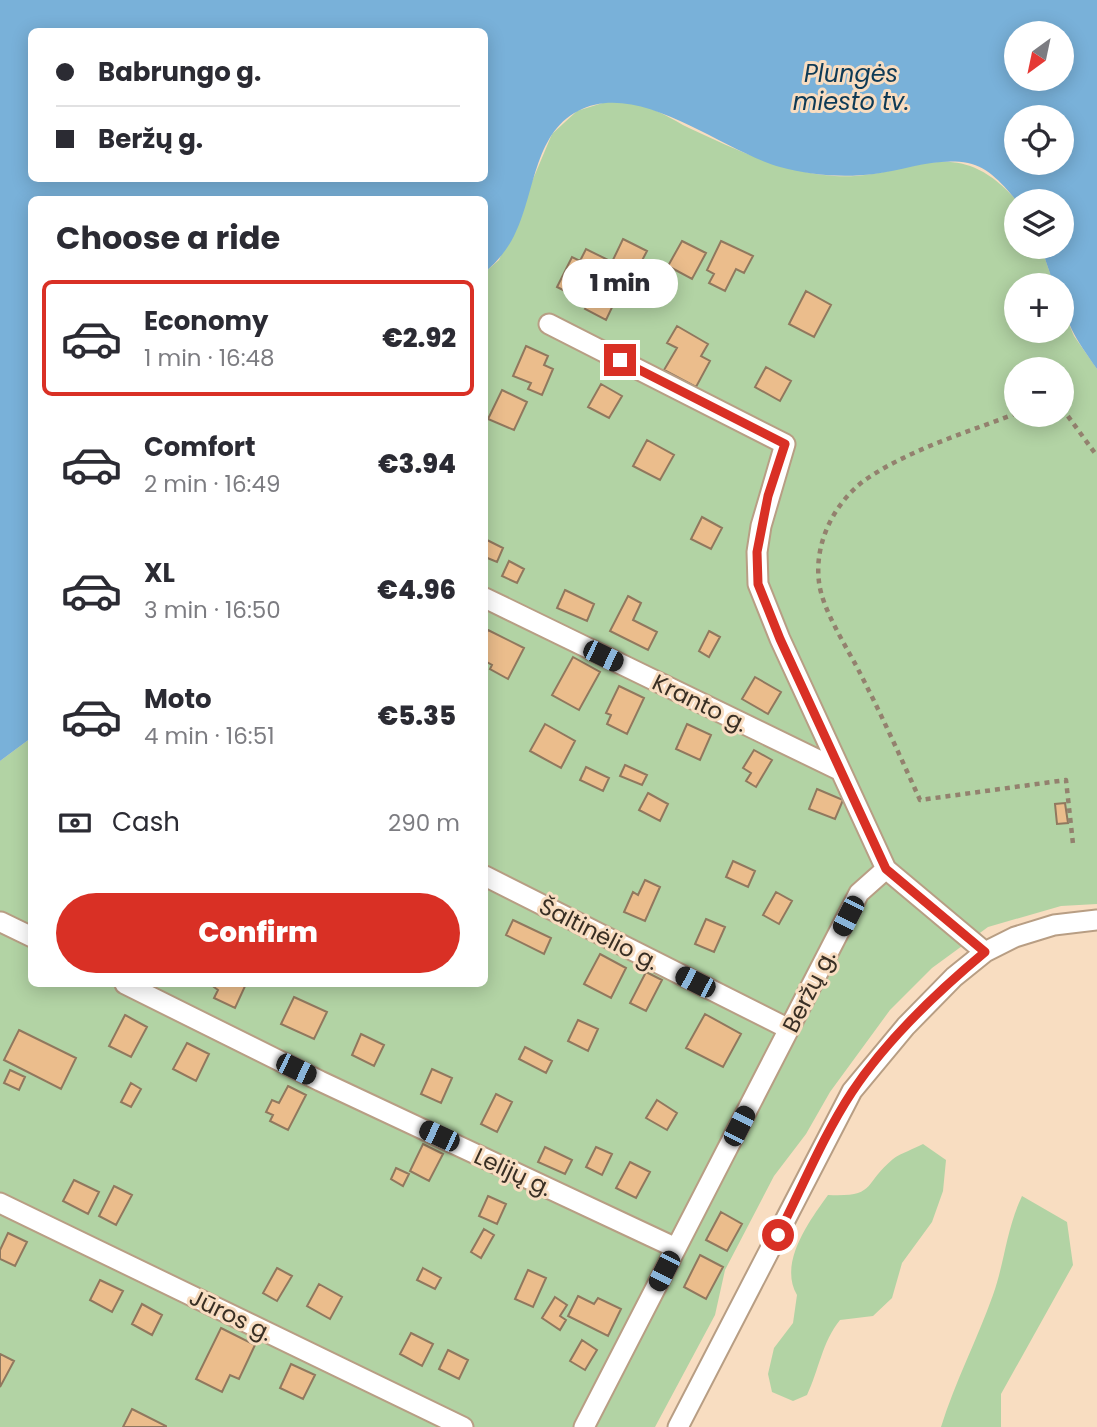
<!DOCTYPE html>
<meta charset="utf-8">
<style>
:root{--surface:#fff;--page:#f7f7f7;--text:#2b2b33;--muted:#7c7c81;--line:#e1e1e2;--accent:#d93025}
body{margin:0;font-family:Poppins,sans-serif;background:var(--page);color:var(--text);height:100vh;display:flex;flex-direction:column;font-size:26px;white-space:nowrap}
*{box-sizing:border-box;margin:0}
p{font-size:23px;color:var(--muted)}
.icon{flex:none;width:38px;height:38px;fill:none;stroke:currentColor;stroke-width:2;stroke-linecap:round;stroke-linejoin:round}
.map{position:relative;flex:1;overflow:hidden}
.sheet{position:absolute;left:28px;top:196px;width:460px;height:791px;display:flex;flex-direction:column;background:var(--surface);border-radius:10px;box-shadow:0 4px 18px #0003}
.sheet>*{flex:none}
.top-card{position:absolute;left:28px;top:28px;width:460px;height:154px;border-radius:10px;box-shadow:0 4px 18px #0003;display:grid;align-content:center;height:154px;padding:0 28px;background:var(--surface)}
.needle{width:46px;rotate:213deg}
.buttons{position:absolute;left:1004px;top:21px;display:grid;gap:14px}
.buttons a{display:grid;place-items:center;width:70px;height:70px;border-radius:50%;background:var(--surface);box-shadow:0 4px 18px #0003;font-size:35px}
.end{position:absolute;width:32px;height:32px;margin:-16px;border:9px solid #d93025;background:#fff;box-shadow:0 0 0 4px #fff}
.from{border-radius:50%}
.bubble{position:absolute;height:49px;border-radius:24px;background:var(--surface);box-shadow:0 4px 18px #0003;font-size:23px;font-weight:800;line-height:49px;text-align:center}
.car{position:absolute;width:21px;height:42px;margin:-21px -10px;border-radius:9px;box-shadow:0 0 5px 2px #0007;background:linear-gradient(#222 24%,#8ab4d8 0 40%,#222 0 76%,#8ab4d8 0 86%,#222 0)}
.top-card b{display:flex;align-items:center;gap:24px;height:66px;font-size:26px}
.top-card b+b{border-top:2px solid var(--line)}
.top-card i{width:18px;height:18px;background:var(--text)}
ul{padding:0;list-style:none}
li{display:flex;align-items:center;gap:21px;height:116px;margin:0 14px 10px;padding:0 14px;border:4px solid transparent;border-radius:10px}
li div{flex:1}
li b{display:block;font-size:26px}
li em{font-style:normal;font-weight:800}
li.selected{border-color:var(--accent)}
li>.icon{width:63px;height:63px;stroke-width:1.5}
h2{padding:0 28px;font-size:32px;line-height:84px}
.pay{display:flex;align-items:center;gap:18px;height:77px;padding:0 28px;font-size:26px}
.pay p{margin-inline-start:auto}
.cta{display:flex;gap:14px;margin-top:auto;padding:14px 28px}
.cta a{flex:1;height:80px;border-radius:42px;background:var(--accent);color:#fff;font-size:28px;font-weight:800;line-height:80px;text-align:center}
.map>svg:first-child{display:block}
.green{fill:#b2d3a4;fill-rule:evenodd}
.water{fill:#79b1d9;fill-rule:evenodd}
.building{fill:#ebbd8c;stroke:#90785e;stroke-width:2}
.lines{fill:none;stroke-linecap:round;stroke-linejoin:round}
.minor-casing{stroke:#b89e84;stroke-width:23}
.path{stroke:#93816e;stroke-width:4.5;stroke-dasharray:5 5;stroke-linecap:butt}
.minor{stroke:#fff;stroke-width:19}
.route{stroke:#d93025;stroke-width:9}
.labels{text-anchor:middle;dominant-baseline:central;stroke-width:6;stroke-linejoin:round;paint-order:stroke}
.street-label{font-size:23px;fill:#392f24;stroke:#f8ddc1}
.water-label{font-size:24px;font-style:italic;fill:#0d3a56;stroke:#f8ddc1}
</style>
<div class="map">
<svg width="1097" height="1427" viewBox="0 0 1097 1427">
<rect width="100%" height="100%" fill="#f8ddc1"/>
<path class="green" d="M 609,101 C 619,102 631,102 640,105 C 657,109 673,120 689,128 C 732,148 776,169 824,175 C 905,186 950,124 1017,201 L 1017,247 L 1041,247 L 1054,285 L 1017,285 L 1017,331 L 1062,331 L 1062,308 L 1074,336 L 1097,369 L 1097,904 L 1061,906 L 988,927 L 932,968 L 890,1010 L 830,1092 L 806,1134 L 774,1176 L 725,1270 L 715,1315 L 655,1427 L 0,1427 L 0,761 L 31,738 L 32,984 L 485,984 L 485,272 L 499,260 L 552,134 L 577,111 ZM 1017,369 L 1062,369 L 1062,415 L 1017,415 Z
M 923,1144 L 946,1160 L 943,1191 L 932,1222 L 902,1263 L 892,1298 L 873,1316 L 840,1320 C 822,1342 819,1370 807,1395 L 793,1401 L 772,1392 L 768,1374 L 774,1348 L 793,1323 L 797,1295 C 778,1263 810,1220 828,1195 C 877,1197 862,1185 893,1159 C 901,1153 914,1149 923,1144 Z
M 1022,1196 L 1067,1222 L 1073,1265 L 1001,1394 L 1001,1427 L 941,1427 C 955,1382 977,1340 993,1295 C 1005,1261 1006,1230 1022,1196 Z"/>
<path class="water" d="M 0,0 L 1097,0 L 1097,369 C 1077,340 1062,321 1062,285 L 1054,285 L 1041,247 L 1062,247 L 1062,201 L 1017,201 C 1004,186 989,167 968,163 C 937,157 905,170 874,174 C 842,178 810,175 780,167 C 720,150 639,79 578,111 C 533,134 535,196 514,236 C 507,250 497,262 485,272 L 485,200 L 32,200 L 31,738 L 0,761 ZM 32,32 L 485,32 L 485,178 L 32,178 ZM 1017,33 L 1062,33 L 1062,79 L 1017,79 ZM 1017,117 L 1062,117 L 1062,163 L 1017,163 Z"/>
<path class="building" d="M 623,239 L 647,251 L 634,276 L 617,267 L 611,279 L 618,282 L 611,297 L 616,299 L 606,320 L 585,309 L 589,303 L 557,287 L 572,257 L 580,261 L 586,249 L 612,262 Z
M 682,241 L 706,253 L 692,279 L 668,266 Z
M 721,241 L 753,256 L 744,273 L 736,269 L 725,291 L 709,283 L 714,274 L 707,270 Z
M 806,291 L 831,305 L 814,337 L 789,324 Z
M 677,326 L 708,344 L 701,356 L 710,361 L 696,387 L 664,370 L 677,348 L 667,343 Z
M 526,346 L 548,356 L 544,365 L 553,369 L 542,395 L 528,389 L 531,383 L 513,376 Z
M 766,367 L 791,381 L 780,401 L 755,387 Z
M 601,384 L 622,396 L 609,418 L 588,407 Z
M 502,390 L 527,402 L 514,430 L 488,419 Z
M 647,440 L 674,455 L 660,480 L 633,466 Z
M 702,517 L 722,528 L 711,549 L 691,539 Z
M 485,539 L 503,548 L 497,562 L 485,557 Z
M 509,561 L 524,569 L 517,583 L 502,576 Z
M 565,590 L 594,604 L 587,621 L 557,608 Z
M 628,596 L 641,603 L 633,620 L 657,632 L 648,650 L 610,631 Z
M 488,630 L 524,648 L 508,679 L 490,669 L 492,665 L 485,661 L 485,637 Z
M 709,631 L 720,637 L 709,657 L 699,651 Z
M 573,657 L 600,672 L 579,710 L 552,695 Z
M 755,677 L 781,692 L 768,714 L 742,699 Z
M 619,686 L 644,698 L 627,734 L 607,724 L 611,715 L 606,713 Z
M 545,724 L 575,741 L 561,768 L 530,751 Z
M 687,724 L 711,735 L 700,760 L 676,749 Z
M 754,750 L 772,760 L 756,787 L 746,781 L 751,773 L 743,768 Z
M 625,765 L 647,775 L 642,785 L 620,776 Z
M 586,767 L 609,778 L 603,791 L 580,780 Z
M 817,789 L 843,800 L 835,819 L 809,809 Z
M 648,793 L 668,804 L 660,821 L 639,810 Z
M 1065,803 L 1068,823 L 1057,824 L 1055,804 Z
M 733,861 L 755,871 L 748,887 L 726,877 Z
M 645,880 L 660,887 L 645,921 L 624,912 L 633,892 L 638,895 Z
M 776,892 L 792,901 L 779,924 L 763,915 Z
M 706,919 L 725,927 L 714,952 L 695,944 Z
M 513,920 L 551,938 L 544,954 L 506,935 Z
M 600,954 L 626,968 L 611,998 L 584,984 Z
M 646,972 L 662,980 L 646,1011 L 630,1003 Z
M 210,984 L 246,984 L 235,1008 L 214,998 L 218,990 Z
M 294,997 L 327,1012 L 314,1039 L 281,1024 Z
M 705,1014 L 741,1034 L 723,1067 L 686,1048 Z
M 125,1015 L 147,1027 L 131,1057 L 109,1046 Z
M 578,1020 L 598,1029 L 588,1051 L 568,1041 Z
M 19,1030 L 76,1058 L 61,1089 L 4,1060 Z
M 361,1034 L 384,1045 L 374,1066 L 352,1055 Z
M 187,1043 L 209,1054 L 196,1081 L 173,1069 Z
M 525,1047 L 552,1061 L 546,1073 L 519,1059 Z
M 432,1069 L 452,1078 L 441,1103 L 421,1094 Z
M 10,1070 L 25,1077 L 19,1090 L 4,1083 Z
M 131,1083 L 141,1089 L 131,1107 L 121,1102 Z
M 288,1086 L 306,1095 L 288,1130 L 270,1121 L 273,1115 L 266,1112 L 272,1100 L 279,1103 Z
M 496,1094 L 512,1102 L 497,1132 L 481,1124 Z
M 657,1100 L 677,1113 L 667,1130 L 646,1118 Z
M 423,1144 L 443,1154 L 429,1181 L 410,1171 Z
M 545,1147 L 572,1160 L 565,1174 L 538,1162 Z
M 596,1147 L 612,1154 L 602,1175 L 586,1167 Z
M 630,1162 L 650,1172 L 636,1198 L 616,1188 Z
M 396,1168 L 409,1174 L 403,1186 L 391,1179 Z
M 74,1180 L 99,1192 L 88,1214 L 63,1201 Z
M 114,1186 L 132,1195 L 116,1225 L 99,1216 Z
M 488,1196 L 506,1204 L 497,1224 L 479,1216 Z
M 721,1212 L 742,1224 L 727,1251 L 706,1240 Z
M 484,1229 L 494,1235 L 481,1258 L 471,1252 Z
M 8,1233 L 27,1242 L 15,1266 L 0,1259 L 0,1250 Z
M 700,1255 L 723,1267 L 706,1299 L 684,1287 Z
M 277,1268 L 292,1276 L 277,1301 L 263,1293 Z
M 423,1268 L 441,1278 L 435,1289 L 417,1280 Z
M 528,1270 L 546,1278 L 533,1307 L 515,1299 Z
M 100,1280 L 123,1291 L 112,1312 L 90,1300 Z
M 319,1284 L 342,1297 L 330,1319 L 307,1306 Z
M 578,1296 L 594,1304 L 598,1298 L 621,1309 L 608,1336 L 568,1316 Z
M 555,1297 L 567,1305 L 560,1316 L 566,1320 L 560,1330 L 542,1318 Z
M 142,1304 L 162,1315 L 152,1335 L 132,1324 Z
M 221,1328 L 255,1345 L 239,1379 L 230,1375 L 222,1392 L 196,1379 Z
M 411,1333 L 433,1344 L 422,1366 L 400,1354 Z
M 582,1340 L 597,1350 L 585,1370 L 570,1361 Z
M 448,1350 L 468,1360 L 459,1379 L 439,1369 Z
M 0,1354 L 14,1361 L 0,1387 Z
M 291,1364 L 315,1375 L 303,1399 L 280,1388 Z
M 132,1409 L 166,1426 L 166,1427 L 123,1427 Z"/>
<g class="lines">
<defs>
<path id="minor" d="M 549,324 L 785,444 L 761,526 L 757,552 L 758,584 L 780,639 L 886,869 L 859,893 L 584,1427
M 485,598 L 841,771
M 886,869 L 985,952
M 485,876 L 789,1029
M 1,922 L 32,937
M 125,984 L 320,1081 L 676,1248
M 0,1203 L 463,1427
M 678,1427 L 852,1091 L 906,1026 L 954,977 L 985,952 L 1015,937 L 1054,925 L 1097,920"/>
</defs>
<use href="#minor" class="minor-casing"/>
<path class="path" d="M 1062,408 L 1097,456
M 1017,413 C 966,433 910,449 865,480 C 834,503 814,543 819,582 C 822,610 848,649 861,675 C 882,716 901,758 920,800 L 1066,780 L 1073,844"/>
<use href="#minor" class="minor"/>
</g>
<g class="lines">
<path class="route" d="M 620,360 L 785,444 L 768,496 L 757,552 L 758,584 L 780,639 L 886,869 L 985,952 C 937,992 887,1039 852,1092 C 823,1136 802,1188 778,1235"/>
</g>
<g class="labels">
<g class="street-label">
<text transform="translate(700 703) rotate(26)">Kranto g.</text>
<text transform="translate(599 934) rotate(27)">Šaltinėlio g.</text>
<text transform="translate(809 991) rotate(-63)">Beržų g.</text>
<text transform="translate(513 1172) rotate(25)">Lelijų g.</text>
<text transform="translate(231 1315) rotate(26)">Jūros g.</text>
</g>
<g class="water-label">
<text x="851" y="73">Plungės<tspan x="851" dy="28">miesto tv.</tspan></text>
</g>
</g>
</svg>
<div class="buttons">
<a><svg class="needle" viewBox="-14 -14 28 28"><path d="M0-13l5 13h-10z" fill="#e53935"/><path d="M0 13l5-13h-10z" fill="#7c7c81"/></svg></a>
<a><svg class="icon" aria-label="locate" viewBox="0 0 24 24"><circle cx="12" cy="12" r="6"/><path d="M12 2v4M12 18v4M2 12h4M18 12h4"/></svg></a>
<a><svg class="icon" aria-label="layers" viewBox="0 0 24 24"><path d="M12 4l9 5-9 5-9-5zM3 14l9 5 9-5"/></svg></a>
<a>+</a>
<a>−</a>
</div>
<i class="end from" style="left:778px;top:1235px"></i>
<i class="end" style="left:620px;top:360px"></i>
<div class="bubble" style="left:562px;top:259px;width:116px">1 min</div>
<i class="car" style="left:603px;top:656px;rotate:116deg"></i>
<i class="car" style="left:848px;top:916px;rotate:207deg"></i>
<i class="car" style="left:695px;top:982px;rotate:297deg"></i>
<i class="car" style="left:296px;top:1069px;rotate:116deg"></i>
<i class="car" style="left:739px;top:1126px;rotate:27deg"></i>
<i class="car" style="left:439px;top:1136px;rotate:295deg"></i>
<i class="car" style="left:664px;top:1271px;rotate:207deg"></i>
<div class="top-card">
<b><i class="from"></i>Babrungo g.</b>
<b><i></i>Beržų g.</b>
</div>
<section class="sheet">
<h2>Choose a ride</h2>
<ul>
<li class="selected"><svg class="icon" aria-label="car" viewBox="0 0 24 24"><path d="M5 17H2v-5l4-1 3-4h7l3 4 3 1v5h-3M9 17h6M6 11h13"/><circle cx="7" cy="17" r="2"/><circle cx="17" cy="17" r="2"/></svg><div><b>Economy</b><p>1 min · 16:48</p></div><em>€2.92</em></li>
<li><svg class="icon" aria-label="car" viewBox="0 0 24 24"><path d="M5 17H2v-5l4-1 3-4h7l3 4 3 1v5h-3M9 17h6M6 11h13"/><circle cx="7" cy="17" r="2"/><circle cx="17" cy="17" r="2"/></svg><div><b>Comfort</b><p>2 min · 16:49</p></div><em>€3.94</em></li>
<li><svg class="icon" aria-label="car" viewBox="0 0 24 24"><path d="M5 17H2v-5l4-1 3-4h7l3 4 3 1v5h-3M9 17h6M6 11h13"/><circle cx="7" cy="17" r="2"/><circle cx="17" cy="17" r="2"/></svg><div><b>XL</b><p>3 min · 16:50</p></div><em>€4.96</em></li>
<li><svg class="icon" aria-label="car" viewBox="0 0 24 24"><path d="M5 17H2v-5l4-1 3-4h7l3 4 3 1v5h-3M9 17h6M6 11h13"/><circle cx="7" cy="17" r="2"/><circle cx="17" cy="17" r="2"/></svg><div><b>Moto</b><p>4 min · 16:51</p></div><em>€5.35</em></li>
</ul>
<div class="pay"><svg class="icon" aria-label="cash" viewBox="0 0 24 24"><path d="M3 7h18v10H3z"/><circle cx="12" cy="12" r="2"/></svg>Cash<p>290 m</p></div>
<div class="cta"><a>Confirm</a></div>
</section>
</div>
